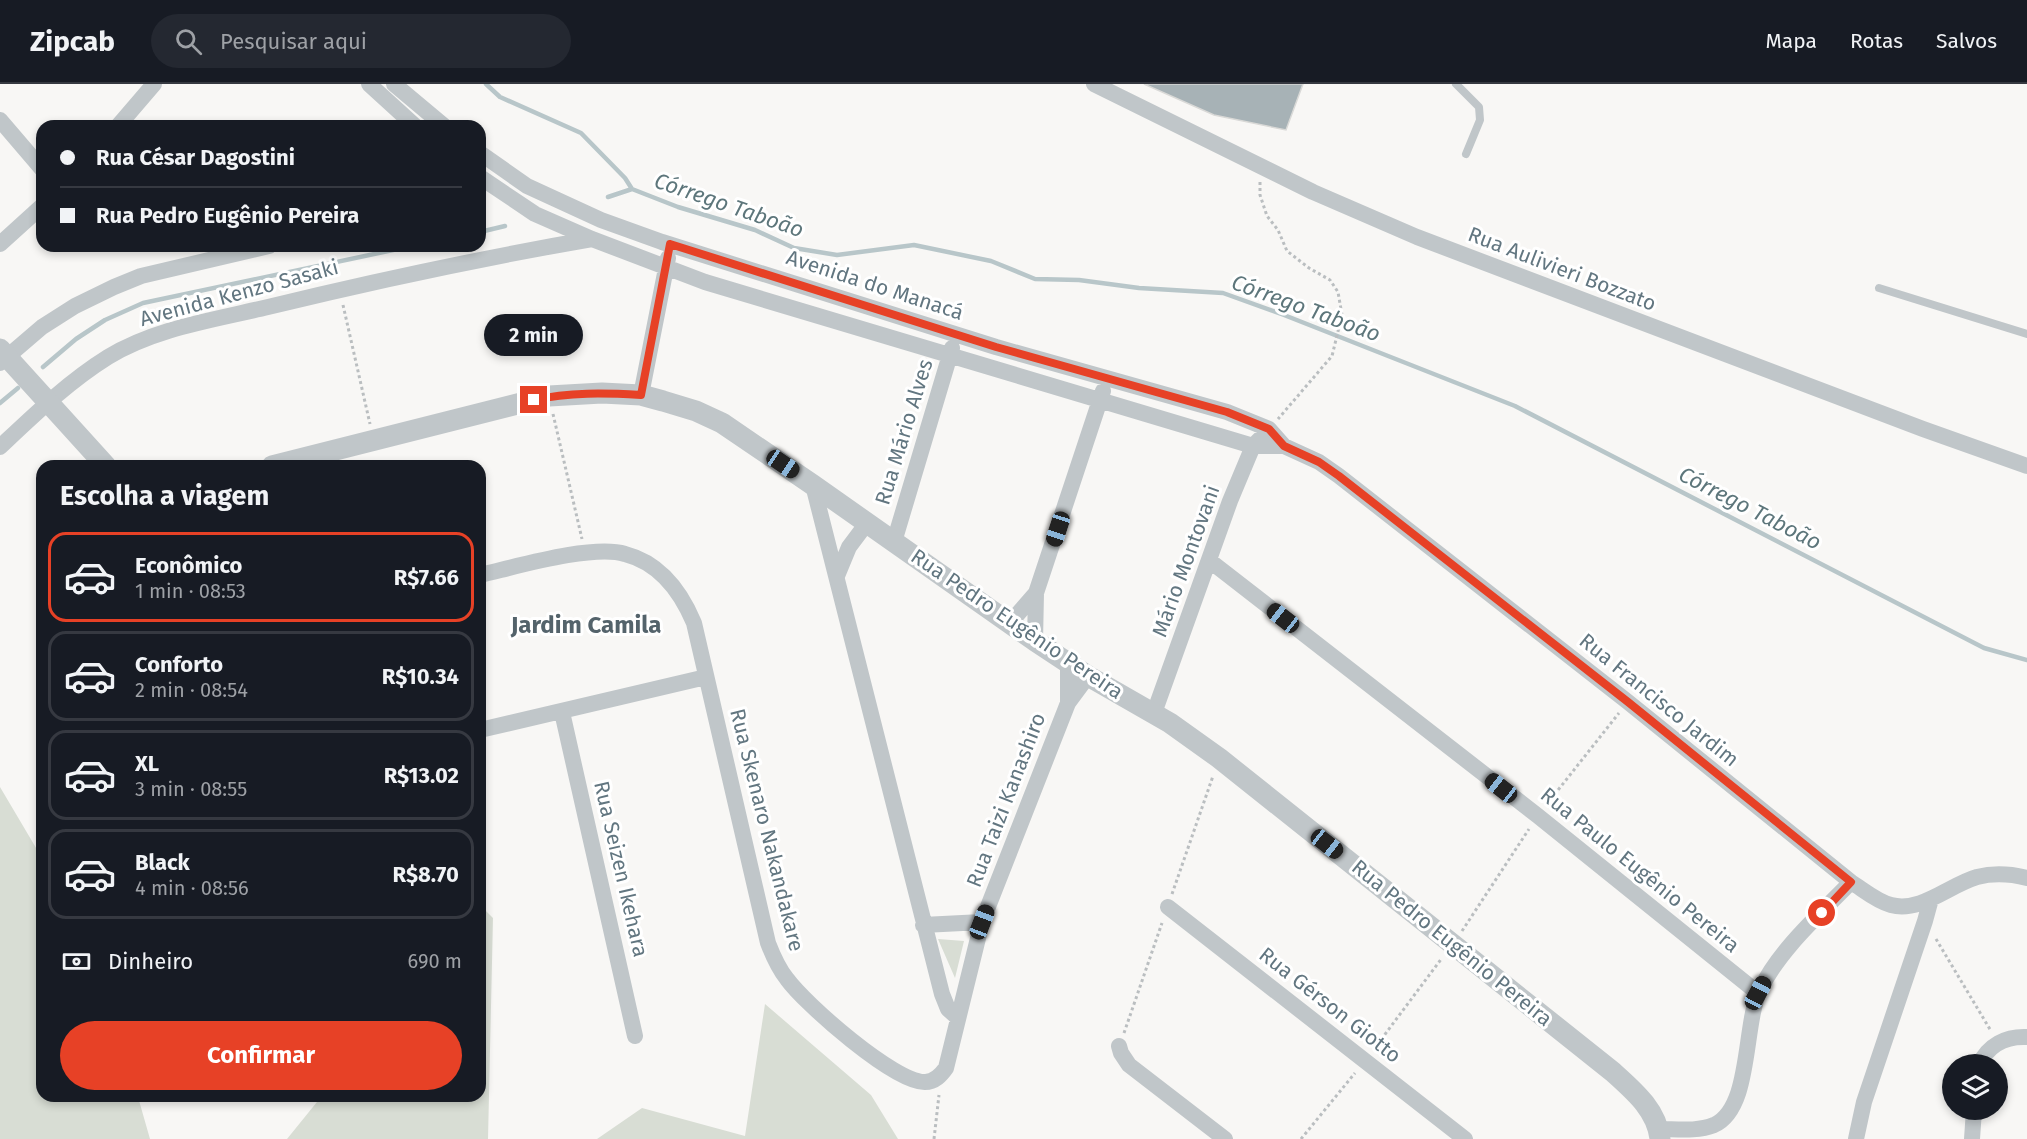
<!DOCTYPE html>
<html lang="pt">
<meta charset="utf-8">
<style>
:root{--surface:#171b24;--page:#242831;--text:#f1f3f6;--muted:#9ea1a6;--line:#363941;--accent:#e74126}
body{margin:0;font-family:"Fira Sans",sans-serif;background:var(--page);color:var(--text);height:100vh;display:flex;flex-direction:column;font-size:22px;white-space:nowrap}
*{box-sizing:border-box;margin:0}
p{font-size:20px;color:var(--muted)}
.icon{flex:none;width:33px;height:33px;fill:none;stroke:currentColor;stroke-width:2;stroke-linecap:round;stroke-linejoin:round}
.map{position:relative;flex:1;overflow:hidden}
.sheet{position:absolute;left:36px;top:376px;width:450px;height:642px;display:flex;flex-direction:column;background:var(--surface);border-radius:18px;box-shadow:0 3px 9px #0003}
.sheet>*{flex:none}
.banner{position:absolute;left:36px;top:36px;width:450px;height:132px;border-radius:18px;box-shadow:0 3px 9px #0003;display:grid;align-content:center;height:132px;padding:0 24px;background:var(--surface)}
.tools{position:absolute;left:1942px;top:970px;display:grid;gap:12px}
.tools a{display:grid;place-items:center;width:66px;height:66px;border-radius:50%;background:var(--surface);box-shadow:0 3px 9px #0003;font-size:30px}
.end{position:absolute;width:27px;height:27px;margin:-14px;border:8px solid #e74126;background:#fff;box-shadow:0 0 0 3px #fff}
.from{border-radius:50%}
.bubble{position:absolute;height:42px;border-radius:21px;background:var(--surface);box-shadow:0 3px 9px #0003;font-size:20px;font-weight:700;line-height:42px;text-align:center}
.car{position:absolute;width:18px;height:36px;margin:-18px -9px;border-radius:8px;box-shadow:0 0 4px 2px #0007;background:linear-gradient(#222 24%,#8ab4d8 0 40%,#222 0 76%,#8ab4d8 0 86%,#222 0)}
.banner b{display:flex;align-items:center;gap:21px;height:57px;font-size:22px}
.banner b+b{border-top:2px solid var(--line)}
.banner i{width:15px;height:15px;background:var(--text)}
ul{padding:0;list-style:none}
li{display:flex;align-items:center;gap:18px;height:90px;margin:0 12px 9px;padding:0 12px;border:3px solid var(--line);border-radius:18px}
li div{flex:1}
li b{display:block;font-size:22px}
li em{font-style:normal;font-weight:700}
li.on{border-color:var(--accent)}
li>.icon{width:54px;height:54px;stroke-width:1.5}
h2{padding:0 24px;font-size:27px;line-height:72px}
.pay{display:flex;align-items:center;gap:15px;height:66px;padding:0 24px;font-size:22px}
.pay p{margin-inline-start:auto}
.button{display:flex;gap:12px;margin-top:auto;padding:12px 24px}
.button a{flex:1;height:69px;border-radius:36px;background:var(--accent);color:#fff;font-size:24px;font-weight:700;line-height:69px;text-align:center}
header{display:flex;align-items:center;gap:36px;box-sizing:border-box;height:84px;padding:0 30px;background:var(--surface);border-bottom:2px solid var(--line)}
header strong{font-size:28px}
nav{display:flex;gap:33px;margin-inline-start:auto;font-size:21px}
.search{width:420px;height:54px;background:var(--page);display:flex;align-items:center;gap:15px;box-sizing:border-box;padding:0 21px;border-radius:33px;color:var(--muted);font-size:22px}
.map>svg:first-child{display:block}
.green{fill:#d8ddd4}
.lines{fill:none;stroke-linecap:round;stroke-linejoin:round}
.stream{stroke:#b8c6c9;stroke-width:4.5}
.building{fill:#a7b2b6;stroke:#d9d9d7;stroke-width:1.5}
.path{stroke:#babec0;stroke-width:3;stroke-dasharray:3 3;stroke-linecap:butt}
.service{stroke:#c0c6c9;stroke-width:8}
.minor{stroke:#c0c6c9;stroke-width:16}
.tertiary{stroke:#c0c6c9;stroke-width:21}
.route{stroke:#e74126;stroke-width:8}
.labels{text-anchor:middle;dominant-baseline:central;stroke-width:6;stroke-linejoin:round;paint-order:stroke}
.street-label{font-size:21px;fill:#627680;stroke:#fff}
.water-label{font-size:22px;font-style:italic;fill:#5d767b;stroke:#fff}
.quarter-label{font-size:24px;font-weight:bold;fill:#54636b;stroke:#fff}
</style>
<header>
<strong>Zipcab</strong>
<div class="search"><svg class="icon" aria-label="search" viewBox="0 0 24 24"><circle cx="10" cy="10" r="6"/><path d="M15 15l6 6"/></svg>Pesquisar aqui</div>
<nav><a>Mapa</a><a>Rotas</a><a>Salvos</a></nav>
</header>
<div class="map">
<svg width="2027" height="1055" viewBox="0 0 2027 1055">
<rect width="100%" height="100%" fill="#f8f7f5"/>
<path class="green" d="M 0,703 L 42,774 L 42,1012 L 138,1013 L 150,1055 L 0,1055 Z
M 480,821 L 493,834 L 488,1055 L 287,1055 L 321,1013 L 480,1012 Z
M 938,855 L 964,857 L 955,894 Z
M 765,920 L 871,1011 L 898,1055 L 597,1055 L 642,1024 L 745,1052 Z"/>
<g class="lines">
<path class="stream" d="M 486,0 L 500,13 L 581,49 L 625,94 L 632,105 L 678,123 L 755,146 L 794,164 L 837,171 L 914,161 L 991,177 L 1035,195 L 1079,196 L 1139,204 L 1223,209 L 1284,231 L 1515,322 L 1984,564 L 2027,576
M 608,113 L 632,105
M 480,148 L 505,142
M 43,283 L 76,255 L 105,236 L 143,219 L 412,162
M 0,319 L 18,304"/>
</g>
<path class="building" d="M 1144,0 L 1303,0 L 1286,46 L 1214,31 Z"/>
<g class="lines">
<path class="path" d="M 1260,98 L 1260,111 L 1267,132 L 1278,146 L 1287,167 L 1309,184 L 1330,196 L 1338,208 L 1342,231 L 1332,272 L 1278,335
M 343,221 L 370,340
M 553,330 L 582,455
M 1547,720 L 1619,629
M 1172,810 L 1213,692
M 1462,847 L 1529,745
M 1936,855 L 1991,947
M 1124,949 L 1162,839
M 1374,965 L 1442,874
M 934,1055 L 939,1011
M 1301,1055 L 1355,989"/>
<path class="service" d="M 1456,0 L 1479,23 L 1480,36 L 1466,70
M 1879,204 L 2027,250"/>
<path class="minor" d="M 369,0 L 415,42
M 394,0 L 444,42
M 1094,0 L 1313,108 L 1417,153 L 1923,345 L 2027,382
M 0,36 L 42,85
M 118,42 L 154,0
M 480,69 L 527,102 L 601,136 L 662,158 L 996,263 L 1227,328 L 1269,345 L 1284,362
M 480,93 L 535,130 L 592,155 L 705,198 L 1253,362 L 1284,362 L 1319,378 L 1339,392 L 1628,618 L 1851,798 C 1864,806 1876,817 1891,821 C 1921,829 1949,801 1977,793 C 1993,789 2011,790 2027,794
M 0,160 L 42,122
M 0,279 L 42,243 L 75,222 L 114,203 L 141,192 L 269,162
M 641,311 L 668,174
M 0,363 C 34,331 68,298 108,273 C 156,244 214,236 268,223 C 375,197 483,174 592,155
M 813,401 L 942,910 L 948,925 L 958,934
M 894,458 L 952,264
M 1210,477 L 1538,732 L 1758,909
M 480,491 C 515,483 593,460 625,470 C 660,479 681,508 694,539 L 768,859 C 773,872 778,884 787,895 C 805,920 895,999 925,998 C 935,998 941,991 946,984 L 982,838 L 1068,619 L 1088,592
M 837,492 L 849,463 L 867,439
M 1009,540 L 1036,509
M 1035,557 L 1036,509 L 1103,307
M 1068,619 L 1068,579
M 562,628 L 635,952
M 1154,629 L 1230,417 L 1253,362 L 1260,355
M 480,646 L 706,593
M 1168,823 L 1465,1055
M 923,841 L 982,838
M 1119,962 L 1121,969 L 1129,981 L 1225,1055
M 1979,981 C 1988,961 2006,952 2027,953
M 1659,1045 C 1676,1045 1697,1048 1714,1041 C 1752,1024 1743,941 1760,906 C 1779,866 1820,830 1851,798
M 1856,1055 L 1864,1018 L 1925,837 L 1931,815
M 1972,1055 L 1974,1026"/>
<path class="tertiary" d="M 0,265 L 106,382
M 272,382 L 549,312 L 602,309 L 641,311 L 663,317 L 696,327 L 722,339 L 813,401 L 1035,557 L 1088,592 L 1170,639 L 1219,674 L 1613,988 C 1634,1007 1657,1026 1660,1055"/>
</g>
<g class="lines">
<path class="route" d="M 534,316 C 569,308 605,309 641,311 L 670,160 L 996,263 L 1227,328 L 1269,345 L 1284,362 L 1319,378 L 1339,392 L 1628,618 L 1851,798 L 1822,829"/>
</g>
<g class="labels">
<g class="street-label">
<text transform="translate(1562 185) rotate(21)">Rua Aulivieri Bozzato</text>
<text transform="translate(875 201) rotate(18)">Avenida do Manacá</text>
<text transform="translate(239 209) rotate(-15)">Avenida Kenzo Sasaki</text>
<text transform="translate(904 348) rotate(-73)">Rua Mário Alves</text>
<text transform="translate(1186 477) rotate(-70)">Mário Montovani</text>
<text transform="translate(1017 540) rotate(34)">Rua Pedro Eugênio Pereira</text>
<text transform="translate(1659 616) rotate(39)">Rua Francisco Jardim</text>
<text transform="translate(1006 716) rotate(-69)">Rua Taizi Kanashiro</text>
<text transform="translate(767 746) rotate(76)">Rua Skenaro Nakandakare</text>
<text transform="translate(621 785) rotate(77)">Rua Seizen Ikehara</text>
<text transform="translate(1640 786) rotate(39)">Rua Paulo Eugênio Pereira</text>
<text transform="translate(1452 859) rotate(39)">Rua Pedro Eugênio Pereira</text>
<text transform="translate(1330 921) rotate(38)">Rua Gérson Giotto</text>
</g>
<g class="water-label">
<text transform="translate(729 121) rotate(19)">Córrego Taboão</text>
<text transform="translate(1306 224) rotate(20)">Córrego Taboão</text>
<text transform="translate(1750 424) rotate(27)">Córrego Taboão</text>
</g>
<g class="quarter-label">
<text x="586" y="541">Jardim Camila</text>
</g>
</g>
</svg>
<div class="tools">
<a><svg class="icon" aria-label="layers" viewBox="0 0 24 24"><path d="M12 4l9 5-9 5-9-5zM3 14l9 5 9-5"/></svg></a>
</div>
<i class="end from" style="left:1822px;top:829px"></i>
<i class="end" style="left:534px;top:316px"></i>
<div class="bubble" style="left:484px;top:230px;width:99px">2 min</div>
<i class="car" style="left:783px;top:380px;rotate:124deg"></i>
<i class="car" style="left:1058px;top:445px;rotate:198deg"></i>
<i class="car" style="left:1283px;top:534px;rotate:308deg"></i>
<i class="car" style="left:1501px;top:704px;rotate:308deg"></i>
<i class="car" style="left:1327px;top:760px;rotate:128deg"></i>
<i class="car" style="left:982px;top:838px;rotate:21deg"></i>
<i class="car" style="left:1758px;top:909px;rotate:28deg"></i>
<div class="banner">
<b><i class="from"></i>Rua César Dagostini</b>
<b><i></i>Rua Pedro Eugênio Pereira</b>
</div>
<section class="sheet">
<h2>Escolha a viagem</h2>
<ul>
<li class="on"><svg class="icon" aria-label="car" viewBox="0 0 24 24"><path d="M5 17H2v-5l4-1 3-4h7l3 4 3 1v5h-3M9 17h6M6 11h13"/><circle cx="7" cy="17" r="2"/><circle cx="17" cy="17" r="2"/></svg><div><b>Econômico</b><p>1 min · 08:53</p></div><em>R$7.66</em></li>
<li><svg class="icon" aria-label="car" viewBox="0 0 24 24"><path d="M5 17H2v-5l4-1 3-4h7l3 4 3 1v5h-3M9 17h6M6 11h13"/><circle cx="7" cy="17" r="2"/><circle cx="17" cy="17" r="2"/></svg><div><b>Conforto</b><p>2 min · 08:54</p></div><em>R$10.34</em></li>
<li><svg class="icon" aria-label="car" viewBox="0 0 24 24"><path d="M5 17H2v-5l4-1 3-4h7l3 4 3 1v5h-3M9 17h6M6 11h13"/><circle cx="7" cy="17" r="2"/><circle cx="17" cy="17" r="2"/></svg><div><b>XL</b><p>3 min · 08:55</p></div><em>R$13.02</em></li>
<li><svg class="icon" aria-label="car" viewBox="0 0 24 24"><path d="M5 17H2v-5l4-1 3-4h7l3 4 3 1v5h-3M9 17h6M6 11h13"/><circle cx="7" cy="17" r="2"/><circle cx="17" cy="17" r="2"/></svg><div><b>Black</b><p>4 min · 08:56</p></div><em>R$8.70</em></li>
</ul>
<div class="pay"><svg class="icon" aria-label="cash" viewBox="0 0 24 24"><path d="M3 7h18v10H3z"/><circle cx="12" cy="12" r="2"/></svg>Dinheiro<p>690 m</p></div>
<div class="button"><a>Confirmar</a></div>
</section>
</div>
